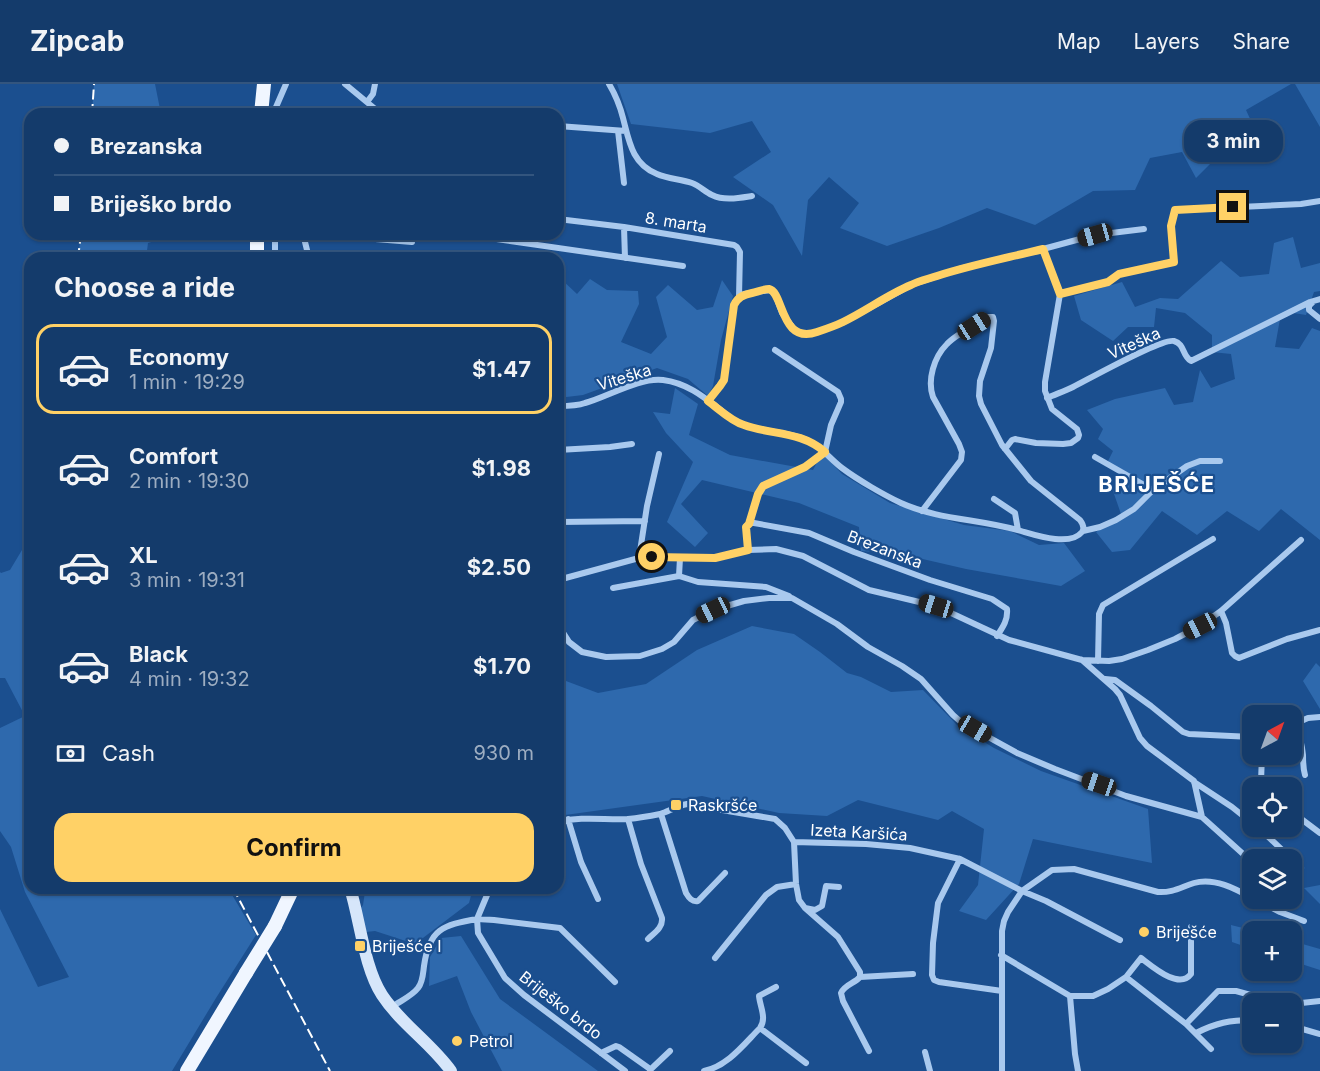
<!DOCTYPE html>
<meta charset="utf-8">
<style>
:root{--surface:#143b6b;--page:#214673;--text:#f1f3f6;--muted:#9dadc1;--line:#33557e;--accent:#ffd166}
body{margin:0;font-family:Inter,sans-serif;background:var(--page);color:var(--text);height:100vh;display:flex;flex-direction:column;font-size:22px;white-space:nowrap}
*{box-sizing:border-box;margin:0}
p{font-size:20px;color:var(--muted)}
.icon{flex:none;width:33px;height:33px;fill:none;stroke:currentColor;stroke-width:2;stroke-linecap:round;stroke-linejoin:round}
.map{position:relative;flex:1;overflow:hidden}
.sheet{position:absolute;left:24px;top:168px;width:540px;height:642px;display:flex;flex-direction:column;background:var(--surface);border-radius:18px;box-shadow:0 2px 4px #0004,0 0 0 2px var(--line)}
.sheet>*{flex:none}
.top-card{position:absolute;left:24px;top:24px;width:540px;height:132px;border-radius:18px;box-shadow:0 2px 4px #0004,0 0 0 2px var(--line);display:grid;align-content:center;height:132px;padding:0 30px;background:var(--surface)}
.needle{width:39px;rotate:41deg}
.tools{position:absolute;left:1242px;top:621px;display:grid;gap:12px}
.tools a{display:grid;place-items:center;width:60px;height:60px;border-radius:12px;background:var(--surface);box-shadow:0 2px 4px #0004,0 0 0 2px var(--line);font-size:30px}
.end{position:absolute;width:27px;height:27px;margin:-14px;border:8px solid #ffd166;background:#111;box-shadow:0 0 0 3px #111}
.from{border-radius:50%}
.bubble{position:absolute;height:42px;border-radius:18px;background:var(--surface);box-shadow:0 2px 4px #0004,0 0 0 2px var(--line);font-size:20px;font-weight:700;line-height:42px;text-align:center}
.car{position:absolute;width:18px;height:36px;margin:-18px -9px;border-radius:8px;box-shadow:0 0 4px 2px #0007;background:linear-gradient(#222 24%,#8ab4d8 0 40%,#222 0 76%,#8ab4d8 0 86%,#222 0)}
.top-card b{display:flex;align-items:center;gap:21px;height:57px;font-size:22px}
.top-card b+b{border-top:2px solid var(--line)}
.top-card i{width:15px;height:15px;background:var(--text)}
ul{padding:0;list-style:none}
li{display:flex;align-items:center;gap:18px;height:90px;margin:0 12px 9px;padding:0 18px;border:3px solid transparent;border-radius:18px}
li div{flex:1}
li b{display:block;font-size:22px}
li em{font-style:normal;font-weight:700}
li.current{border-color:var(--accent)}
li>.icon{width:54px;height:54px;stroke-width:1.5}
h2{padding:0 30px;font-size:27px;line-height:72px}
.pay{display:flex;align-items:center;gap:15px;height:66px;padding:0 30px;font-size:22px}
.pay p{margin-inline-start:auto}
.primary-button{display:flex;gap:12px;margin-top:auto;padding:12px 30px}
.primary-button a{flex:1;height:69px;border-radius:18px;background:var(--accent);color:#111;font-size:24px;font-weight:700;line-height:69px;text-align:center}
header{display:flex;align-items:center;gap:36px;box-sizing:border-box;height:84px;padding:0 30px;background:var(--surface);border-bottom:2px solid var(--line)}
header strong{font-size:28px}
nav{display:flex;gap:33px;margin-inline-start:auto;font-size:21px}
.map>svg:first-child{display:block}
.green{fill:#2e69ad}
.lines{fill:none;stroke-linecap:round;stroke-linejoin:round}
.street{stroke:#a9c9ee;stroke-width:6}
.secondary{stroke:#d6e6fa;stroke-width:12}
.primary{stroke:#f0f6ff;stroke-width:14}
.rail{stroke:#fff;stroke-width:2;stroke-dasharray:10 4.5;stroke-linecap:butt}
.primary-bridge{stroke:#f0f6ff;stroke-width:14}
.route{stroke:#ffd166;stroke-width:8}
.poi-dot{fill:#ffd166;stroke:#1b4f8f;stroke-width:2}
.labels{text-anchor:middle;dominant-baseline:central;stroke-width:4.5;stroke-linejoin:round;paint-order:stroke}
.street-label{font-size:16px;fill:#fff;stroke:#1b4f8f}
.poi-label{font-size:16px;fill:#fff;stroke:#1b4f8f;text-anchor:start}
.district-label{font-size:22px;font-weight:bold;letter-spacing:1.5px;fill:#fff;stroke:#1b4f8f}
</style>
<header>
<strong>Zipcab</strong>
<nav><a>Map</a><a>Layers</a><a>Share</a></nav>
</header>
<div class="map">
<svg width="1320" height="987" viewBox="0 0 1320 987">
<rect width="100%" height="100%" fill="#1b4f8f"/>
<path class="green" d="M 94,0 L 155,0 L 161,30 L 92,30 Z
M 617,0 L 1291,0 L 1246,26 L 1258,52 L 1218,51 L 1210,80 L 1196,94 L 1182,68 L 1150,74 L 1135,106 L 1093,107 L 1035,141 L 987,124 L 939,144 L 887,162 L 840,144 L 859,119 L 829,93 L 808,116 L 802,172 L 773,121 L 733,93 L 771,68 L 752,37 L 710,49 L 631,40 Z
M 1295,0 L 1320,0 L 1320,43 Z
M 81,150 L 179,150 L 148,159 L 146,174 L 78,174 Z
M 1293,153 L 1301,184 L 1320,179 L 1320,207 L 1314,208 L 1306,231 L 1287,228 L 1280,235 L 1275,263 L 1299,265 L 1312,244 L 1320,247 L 1320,456 L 1281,425 L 1259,447 L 1227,427 L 1197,451 L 1162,427 L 1130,466 L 1112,468 L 1096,448 L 1121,430 L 1113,407 L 1119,390 L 1108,377 L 1113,367 L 1098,355 L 1103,345 L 1087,326 L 1115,315 L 1165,304 L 1174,321 L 1193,318 L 1200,286 L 1211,304 L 1235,295 L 1231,270 L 1212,268 L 1212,251 L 1185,229 L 1156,224 L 1154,243 L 1128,243 L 1113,257 L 1081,236 L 1074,212 L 1122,198 L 1135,223 L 1160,214 L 1178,215 L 1221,177 L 1240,193 L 1269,190 L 1274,159 Z
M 558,194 L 560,194 L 577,210 L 590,195 L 607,206 L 638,207 L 639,220 L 621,258 L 651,270 L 667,253 L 656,213 L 668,201 L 697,226 L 713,223 L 722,196 L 733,212 L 721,256 L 713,302 L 708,312 L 688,295 L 657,284 L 583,311 L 558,314 Z
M 675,304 L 698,320 L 689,351 L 730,371 L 813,386 L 822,369 L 842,390 L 890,419 L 964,441 L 1010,447 L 1039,461 L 1064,459 L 1085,487 L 1061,502 L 966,485 L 901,470 L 861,467 L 859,443 L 799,419 L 702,396 L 681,420 L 708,449 L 695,463 L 667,438 L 693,378 L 666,349 L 653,328 L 670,330 Z
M 23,344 L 30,345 L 30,804 L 228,804 L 256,851 L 216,914 L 172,987 L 0,987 L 0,825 L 38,903 L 69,893 L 25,808 L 11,763 L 0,747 L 0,644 L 25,632 L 5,594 L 0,594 L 0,488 L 1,489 L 10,486 L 25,461 Z
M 752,542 L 794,550 L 820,568 L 847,589 L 861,593 L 891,608 L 923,606 L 958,642 L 994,664 L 1041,687 L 1148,725 L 1152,779 L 1033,755 L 1019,800 L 986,836 L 959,827 L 978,801 L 984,745 L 952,727 L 938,736 L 858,716 L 827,732 L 779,729 L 702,712 L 558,732 L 558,597 L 566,597 L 598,609 L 646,600 L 697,566 Z
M 1316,579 L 1320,583 L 1320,625 L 1303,597 Z
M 1320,801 L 1320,820 L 1304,804 Z
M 376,804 L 473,804 L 469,819 L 415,860 L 375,847 L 366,848 L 360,825 L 363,821 L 365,808 Z
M 1231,841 L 1255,847 L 1252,848 L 1252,865 L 1232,858 Z
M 461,852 L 500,915 L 598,987 L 502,987 L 471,928 L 457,892 L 429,902 L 430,873 L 441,854 Z
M 1292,857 L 1320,865 L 1320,886 L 1292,877 Z"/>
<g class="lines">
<path class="street" d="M 345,0 L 374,24 L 384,30
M 609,0 C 615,10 620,22 623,34 C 629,57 632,80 657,90 C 668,95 681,95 692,99 C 700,102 705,108 712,111 C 724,117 739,114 752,112
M 367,18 L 373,10 L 375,0
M 273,30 L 286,0
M 558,42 L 626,47
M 618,47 L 624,99
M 558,135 L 624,143 L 734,161 L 737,163 L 740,168 L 739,213
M 624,143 L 625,174
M 275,150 L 275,174
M 303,150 L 309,174
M 356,150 L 363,154 L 412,158
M 462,150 L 683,182
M 1060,210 L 1108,198 L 1119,190 L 1174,178 L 1171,142 L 1175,126 L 1301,120 L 1320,117
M 1313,218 L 1309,222 L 1309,226 L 1320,235
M 1047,314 C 1056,310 1065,307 1073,303 C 1089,295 1162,254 1174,257 C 1185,260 1182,272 1191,277 L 1310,218 L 1320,215
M 708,317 L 724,296 L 734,221 L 739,213 L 744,210 L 770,206 L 775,210 L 782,229 L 794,245 L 801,250 L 814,249 L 842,239 L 911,201 L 959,185 L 1043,165 L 1095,151 L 1144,145
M 558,322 C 567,322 577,322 585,319 C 607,313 640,293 663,296 C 687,299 704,313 722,327 C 728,332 734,337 741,340 C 760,348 787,347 807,356 C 822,363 830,375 842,384 C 858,396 884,411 901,419 C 939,436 981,435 1021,447 C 1035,451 1070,463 1082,448 C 1085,444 1083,440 1080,436 L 1031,397 L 1002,361 L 981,320 L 979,312 L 980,297 L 991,264 L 994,237 L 993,233 L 988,233 C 977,240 956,250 947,260 C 934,273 927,296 933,313 L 959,360 L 962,368 L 961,376 L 922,427
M 1005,365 L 1012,356 L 1015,355 L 1036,359 L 1063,360 L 1071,359 L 1078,354 L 1079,351 L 1077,345 L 1052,325 L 1045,307 L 1045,298 L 1060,210 L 1043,165
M 558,366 L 610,363 L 632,360
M 1095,373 L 1153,406
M 994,415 L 1015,429 L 1018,446
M 558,438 L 645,437
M 749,439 L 758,409 L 763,402 L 805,383 L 825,368 L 831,341 L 841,318 L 841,315 L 838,308 L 775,266
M 1083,447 L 1100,443 L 1116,436 L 1134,425 L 1153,406 L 1187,382 L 1200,377 L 1220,377
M 748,466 L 746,443 L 749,439 L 754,439 L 809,449 L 854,468 L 930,496 L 992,515 L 1007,525 C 1008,536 1003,543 997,552
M 639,474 L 647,422 L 659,370
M 680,474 L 679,492 L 698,498 L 766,503 L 789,512
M 558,496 L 639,474 L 715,474 L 748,466 L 776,465 L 803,472 L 869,506 L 936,522 L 1009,556 L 1082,576 L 1109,577 L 1122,575 L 1148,566 L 1175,555 L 1200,542 L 1221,527 L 1301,456
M 613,504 L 679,492
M 1221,527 L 1226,539 L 1232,569 L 1235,572 L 1239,574 L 1287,555 L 1320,546
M 558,541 L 569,558 L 582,568 L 606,573 L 640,572 L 662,565 L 674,558 L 693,536 L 713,526 L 744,517 L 769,514 L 792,514 L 837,540 L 868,563 L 902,582 L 921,595 L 953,631 L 961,638 L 1017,669 L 1055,685 L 1126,712 L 1202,733 L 1252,778
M 1082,576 L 1115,605 L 1120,611 L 1140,654 L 1147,662 L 1194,697 L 1202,733
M 1098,577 L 1099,530 L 1103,521 L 1213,455
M 1105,595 L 1115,596 L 1151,622 L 1183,648 L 1189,650 L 1252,653
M 1295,640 C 1299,650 1302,660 1303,671 C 1303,678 1303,684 1305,691
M 1292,641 L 1308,634 L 1320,633
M 1262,670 L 1261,698 L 1263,704
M 1194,698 L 1232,723 L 1252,739
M 1292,728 L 1320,749
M 661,730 L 686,809 C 689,814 692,818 698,817 L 725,789
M 568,735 L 581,778 L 598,815
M 628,735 L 641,780 L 662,834 C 663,844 654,849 648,855
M 558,738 C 582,732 604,736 628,735 C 638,734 650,732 660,730 C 669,727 677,722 687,720 L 775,735 L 785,744 L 794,758 L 866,760 L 910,764 L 960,775 L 1022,807 L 1046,817 L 1120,856
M 1257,742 L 1301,784
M 794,758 L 796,800 L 799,816 L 805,824 L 838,853 L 860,888 L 860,893 C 855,899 844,901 841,909 L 843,917 L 869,967
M 960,775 L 938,819 L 933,859 L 932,891 L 934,896 L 939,898 L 1002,907
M 1253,814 L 1280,828 L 1304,837
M 805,824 L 815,826 L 822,822 L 826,802 L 839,803
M 1280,828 L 1282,814
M 1001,871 L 1070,912 L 1093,912 L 1108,905 L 1126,893 L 1141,874 C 1153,883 1179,906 1191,890 L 1191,843
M 715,874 L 766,811 L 777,803 L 796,800
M 860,893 L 913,890
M 1126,893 L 1186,940 L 1218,907 L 1236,907 L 1283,920
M 615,898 L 560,844 L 494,836 L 477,835 L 478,849 L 505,894 L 524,911 L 625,987
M 1070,912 L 1075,970 L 1078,987
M 1292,920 L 1320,917
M 392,923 C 400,917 412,912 418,904 C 423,898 423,889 424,882 C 429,845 443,841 477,835 L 490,804
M 1186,940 L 1211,965
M 1292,942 L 1320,950
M 760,944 L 806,979
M 1196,949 C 1216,939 1230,936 1252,936
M 925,968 L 930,987
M 601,969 L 616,962 L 619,963 L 650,985
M 650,986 L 670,967
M 704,987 C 728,982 744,960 760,944 C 767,934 760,923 759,912 L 776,903
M 1002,987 L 1002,847 L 1004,837 L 1008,828 L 1022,807 L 1052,786 L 1074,785 L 1158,808 C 1172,809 1181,803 1194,799 C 1214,793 1236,805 1252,814"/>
<path class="secondary" d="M 350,804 C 360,836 364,883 382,911 C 401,940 431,959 451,987"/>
<path class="primary" d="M 261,30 L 264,0
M 257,174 L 257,150
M 275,842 L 293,804
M 187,987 L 246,889"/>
<path class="rail" d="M 92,30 L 94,0
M 78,174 L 81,150
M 233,804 L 330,987"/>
<path class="primary-bridge" d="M 246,889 L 275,842"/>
</g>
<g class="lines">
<path class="route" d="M 652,473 L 715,474 L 748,466 L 746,443 L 749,440 L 758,410 L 763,402 L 805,383 L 825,368 C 801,347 772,351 744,341 C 731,337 719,325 708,317 L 720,302 L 724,296 L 734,221 C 738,213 743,211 752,209 C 757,208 764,205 769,205 C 784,208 780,261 817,248 C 826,245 835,242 843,238 C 866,227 887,211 911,201 C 919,197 928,195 937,192 C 971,181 1007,174 1043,165 L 1060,210 L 1108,198 L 1119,190 L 1174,178 L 1171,142 L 1175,126 L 1233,123"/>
</g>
<g class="poi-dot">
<rect x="670" y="715" width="12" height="12" rx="3"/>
<circle cx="1144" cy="848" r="6"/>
<rect x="354" y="856" width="12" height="12" rx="3"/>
<circle cx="457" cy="957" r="6"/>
</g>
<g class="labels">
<g class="street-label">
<text transform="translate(676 138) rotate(9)">8. marta</text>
<text transform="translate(1134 259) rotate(-24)">Viteška</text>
<text transform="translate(624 293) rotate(-17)">Viteška</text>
<text transform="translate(885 465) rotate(21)">Brezanska</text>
<text transform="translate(859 748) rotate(3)">Izeta Karšića</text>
<text transform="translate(561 921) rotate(38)">Briješko brdo</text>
</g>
<g class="poi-label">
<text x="688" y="721">Raskršće</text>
<text x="1156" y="848">Briješće</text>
<text x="372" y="862">Briješće I</text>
<text x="469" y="957">Petrol</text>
</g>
<g class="district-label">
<text x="1157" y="400">BRIJEŠĆE</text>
</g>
</g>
</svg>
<div class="tools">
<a><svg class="needle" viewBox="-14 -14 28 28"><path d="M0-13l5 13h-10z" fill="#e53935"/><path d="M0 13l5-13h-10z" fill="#9dadc1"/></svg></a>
<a><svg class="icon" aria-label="locate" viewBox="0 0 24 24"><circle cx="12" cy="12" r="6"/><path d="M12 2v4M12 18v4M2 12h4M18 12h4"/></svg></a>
<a><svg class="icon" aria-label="layers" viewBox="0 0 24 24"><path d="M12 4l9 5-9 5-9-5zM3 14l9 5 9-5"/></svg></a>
<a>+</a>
<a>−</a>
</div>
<i class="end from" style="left:652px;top:473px"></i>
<i class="end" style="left:1233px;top:123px"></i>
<div class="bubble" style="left:1184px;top:36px;width:99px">3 min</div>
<i class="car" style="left:1095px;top:151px;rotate:254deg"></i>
<i class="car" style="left:974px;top:242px;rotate:58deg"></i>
<i class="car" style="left:936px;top:522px;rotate:287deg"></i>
<i class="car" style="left:713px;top:526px;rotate:245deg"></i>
<i class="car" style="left:1200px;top:542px;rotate:243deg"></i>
<i class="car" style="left:975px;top:645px;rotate:120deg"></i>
<i class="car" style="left:1099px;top:700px;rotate:289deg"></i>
<div class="top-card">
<b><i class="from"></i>Brezanska</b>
<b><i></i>Briješko brdo</b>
</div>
<section class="sheet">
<h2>Choose a ride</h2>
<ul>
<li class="current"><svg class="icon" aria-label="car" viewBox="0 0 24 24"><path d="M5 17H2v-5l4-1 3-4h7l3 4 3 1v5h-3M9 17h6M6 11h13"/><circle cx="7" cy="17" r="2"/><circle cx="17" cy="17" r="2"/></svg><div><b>Economy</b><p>1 min · 19:29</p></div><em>$1.47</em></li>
<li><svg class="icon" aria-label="car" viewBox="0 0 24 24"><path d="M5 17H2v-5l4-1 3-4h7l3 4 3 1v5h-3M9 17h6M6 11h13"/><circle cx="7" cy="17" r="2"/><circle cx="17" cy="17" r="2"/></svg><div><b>Comfort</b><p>2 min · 19:30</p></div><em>$1.98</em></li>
<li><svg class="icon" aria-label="car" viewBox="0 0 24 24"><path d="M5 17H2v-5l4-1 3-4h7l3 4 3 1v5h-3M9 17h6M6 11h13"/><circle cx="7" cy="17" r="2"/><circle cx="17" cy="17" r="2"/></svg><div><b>XL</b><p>3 min · 19:31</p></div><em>$2.50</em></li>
<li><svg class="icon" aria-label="car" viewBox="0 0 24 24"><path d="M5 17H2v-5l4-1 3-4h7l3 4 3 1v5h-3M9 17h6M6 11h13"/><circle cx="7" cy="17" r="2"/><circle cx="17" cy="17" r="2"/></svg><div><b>Black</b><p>4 min · 19:32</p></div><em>$1.70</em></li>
</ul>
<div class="pay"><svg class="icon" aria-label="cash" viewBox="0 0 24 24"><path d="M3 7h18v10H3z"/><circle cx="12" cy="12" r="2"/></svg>Cash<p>930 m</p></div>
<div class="primary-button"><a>Confirm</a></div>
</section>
</div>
